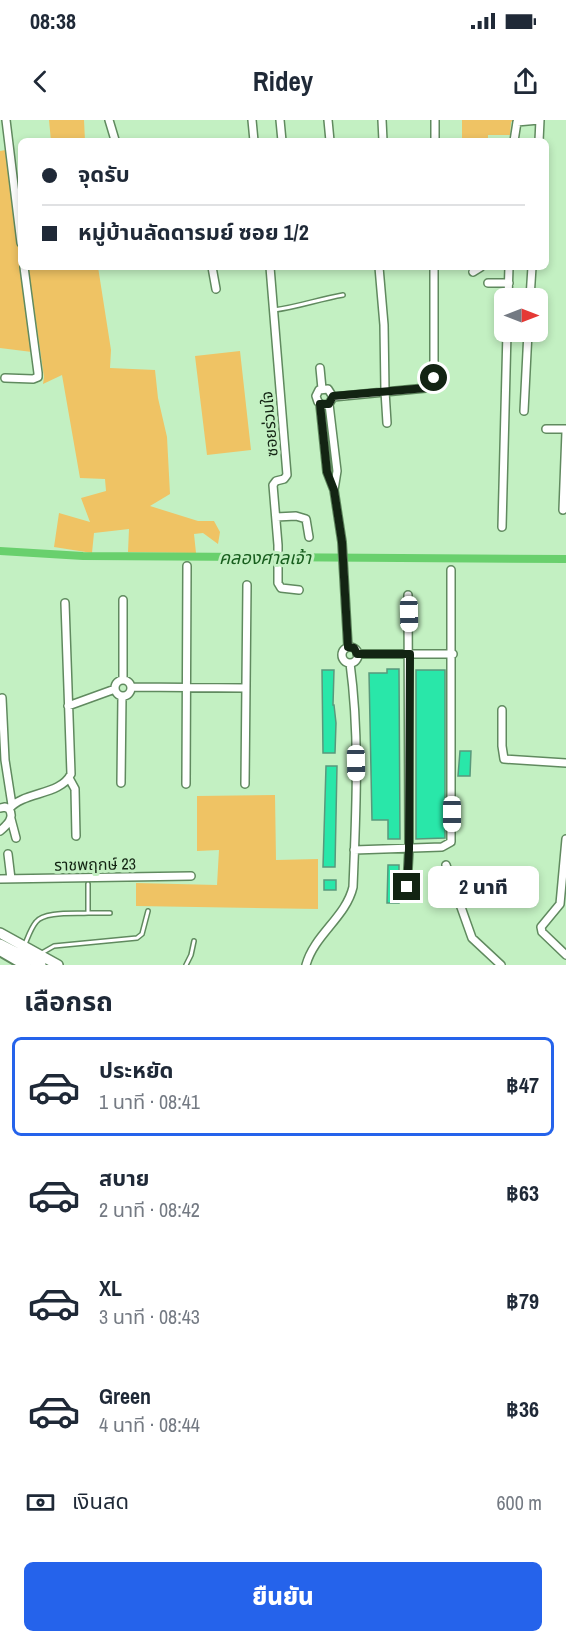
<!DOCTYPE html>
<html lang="th">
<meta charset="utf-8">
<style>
:root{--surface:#fff;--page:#f2f2f3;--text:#1f2937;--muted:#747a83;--line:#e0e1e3;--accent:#2563eb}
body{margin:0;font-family:"Archivo Narrow","Noto Sans Thai",sans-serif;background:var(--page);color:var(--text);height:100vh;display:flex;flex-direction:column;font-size:22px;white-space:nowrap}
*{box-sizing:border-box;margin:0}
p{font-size:20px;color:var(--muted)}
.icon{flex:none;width:33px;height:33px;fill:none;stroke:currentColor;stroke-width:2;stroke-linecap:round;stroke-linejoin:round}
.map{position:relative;height:845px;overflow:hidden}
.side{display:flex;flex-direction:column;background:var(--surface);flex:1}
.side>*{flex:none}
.guide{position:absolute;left:18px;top:18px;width:531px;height:132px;border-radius:9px;box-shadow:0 3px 9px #0003;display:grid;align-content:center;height:132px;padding:0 24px;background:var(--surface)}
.needle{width:39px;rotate:90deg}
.buttons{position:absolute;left:494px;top:168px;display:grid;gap:12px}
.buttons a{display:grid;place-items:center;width:54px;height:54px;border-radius:9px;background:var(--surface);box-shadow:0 3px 9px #0003;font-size:30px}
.end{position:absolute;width:27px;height:27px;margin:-14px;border:8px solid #132413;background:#fff;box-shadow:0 0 0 3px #fff}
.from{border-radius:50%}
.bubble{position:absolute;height:42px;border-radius:9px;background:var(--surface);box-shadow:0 3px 9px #0003;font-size:20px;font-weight:800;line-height:42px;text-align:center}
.car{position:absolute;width:18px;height:36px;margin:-18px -9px;border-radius:8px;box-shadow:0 0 4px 2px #0007;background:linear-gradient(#fff 24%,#345 0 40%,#fff 0 76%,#345 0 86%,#fff 0)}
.guide b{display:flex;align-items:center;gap:21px;height:57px;font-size:22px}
.guide b+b{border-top:2px solid var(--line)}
.guide i{width:15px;height:15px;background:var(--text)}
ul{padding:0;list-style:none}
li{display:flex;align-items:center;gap:18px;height:99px;margin:0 12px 9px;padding:0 12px;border:3px solid transparent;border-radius:9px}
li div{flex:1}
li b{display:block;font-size:22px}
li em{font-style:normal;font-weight:800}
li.on{border-color:var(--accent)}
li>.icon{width:54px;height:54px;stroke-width:1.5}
h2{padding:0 24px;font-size:27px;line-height:72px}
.pay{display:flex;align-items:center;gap:15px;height:66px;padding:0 24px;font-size:22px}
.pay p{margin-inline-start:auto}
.primary-button{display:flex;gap:12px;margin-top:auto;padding:12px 24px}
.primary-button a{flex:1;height:69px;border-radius:9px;background:var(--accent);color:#fff;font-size:24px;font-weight:800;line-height:69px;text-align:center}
.status{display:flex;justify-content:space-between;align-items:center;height:42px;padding:0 30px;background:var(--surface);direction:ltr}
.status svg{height:16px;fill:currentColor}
header{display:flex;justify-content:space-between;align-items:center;height:78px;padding:0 24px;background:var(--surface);font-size:27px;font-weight:800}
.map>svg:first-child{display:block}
.green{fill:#efc364}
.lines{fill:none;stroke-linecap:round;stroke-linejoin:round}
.canal{stroke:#69d06d;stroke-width:8}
.building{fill:#29e7a9;stroke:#59987c;stroke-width:1.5}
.lane-casing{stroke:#608a5f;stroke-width:6}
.street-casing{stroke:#608a5f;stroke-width:10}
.secondary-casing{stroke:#608a5f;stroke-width:12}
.primary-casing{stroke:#608a5f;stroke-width:14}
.lane{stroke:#fff;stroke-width:3}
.street{stroke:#fff;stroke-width:7}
.secondary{stroke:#fff;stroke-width:9}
.primary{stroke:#fff;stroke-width:10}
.route{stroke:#132413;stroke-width:8}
.labels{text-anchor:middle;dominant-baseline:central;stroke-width:6;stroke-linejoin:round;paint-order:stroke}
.street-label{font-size:16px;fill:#132413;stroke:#c3f0c2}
.water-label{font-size:18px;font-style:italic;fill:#185e1e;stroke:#c3f0c2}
</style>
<div class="status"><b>08:38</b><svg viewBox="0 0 49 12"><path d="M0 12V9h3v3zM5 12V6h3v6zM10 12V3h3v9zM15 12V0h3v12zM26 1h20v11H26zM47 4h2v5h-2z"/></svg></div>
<header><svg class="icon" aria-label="back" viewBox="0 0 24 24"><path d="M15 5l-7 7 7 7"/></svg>Ridey<svg class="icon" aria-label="share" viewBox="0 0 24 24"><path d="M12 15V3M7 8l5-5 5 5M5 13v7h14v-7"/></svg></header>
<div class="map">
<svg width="566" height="845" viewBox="0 0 566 845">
<rect width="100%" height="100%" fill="#c3f0c2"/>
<path class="green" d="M 49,0 L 84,0 L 85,21 L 51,21 Z
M 462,0 L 514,0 L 511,2 L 510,15 L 488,15 L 488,21 L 462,21 Z
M 6,30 L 32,232 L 0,228 L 0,31 Z
M 28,147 L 98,147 L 111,230 L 110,248 L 155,250 L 158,278 L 167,317 L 170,374 L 150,386 L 198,401 L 214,401 L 220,412 L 218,424 L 203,413 L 194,414 L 196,433 L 128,432 L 129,409 L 94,413 L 92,433 L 54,427 L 59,393 L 90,402 L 81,378 L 106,371 L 105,359 L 80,358 L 62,255 L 43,264 L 44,257 Z
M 240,231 L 251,330 L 207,335 L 195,236 Z
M 275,675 L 276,740 L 318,739 L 318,789 L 136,786 L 136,763 L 217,765 L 219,730 L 197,731 L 197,676 Z"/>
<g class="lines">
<path class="canal" d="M 0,431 L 83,436 L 566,439"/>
</g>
<path class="building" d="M 387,549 L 399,549 L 400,719 L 388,719 L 388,700 L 372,700 L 369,553 L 387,553 Z
M 322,550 L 334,550 L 333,585 L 334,585 L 336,603 L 335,633 L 323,633 Z
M 416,550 L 445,550 L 445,718 L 416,719 Z
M 460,631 L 471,631 L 470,656 L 458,656 Z
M 326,646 L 337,646 L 335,747 L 323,747 Z
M 388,745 L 399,745 L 399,783 L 387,783 Z
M 324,760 L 336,760 L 336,770 L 324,770 Z"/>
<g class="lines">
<defs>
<path id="lane" d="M 274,190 C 298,187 319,179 343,175
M 88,793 L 110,793
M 25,824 C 28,817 31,808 36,802 C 44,791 76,794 88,793 L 88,764
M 40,834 L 54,826 L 137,818 L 142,814 L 148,791
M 186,845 L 191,835 L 194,821"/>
<path id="street" d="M 6,0 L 21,123
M 109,0 L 115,20
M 252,0 L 254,21
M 280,0 L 282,21
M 328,0 L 330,21
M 382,0 L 383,21
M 435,21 L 435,0
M 514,21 L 517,2 L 539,0
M 539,21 L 540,0
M 212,147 L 216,169
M 270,147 L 287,355 L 284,359 L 276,361 L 273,365 L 278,425 L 278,463 L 281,468 L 299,470
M 379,147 L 384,205 L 385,271 L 387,303
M 473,152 L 481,147
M 488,163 L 509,163
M 508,178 L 509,147
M 530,178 L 532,147
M 320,248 L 322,269
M 5,258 L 33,259 L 38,257 L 38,253 L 24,147
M 333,277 L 426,268 L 431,265 L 434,258 L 434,147
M 320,284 L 327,352 L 334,370 L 342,422 L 348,527
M 329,284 L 323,285 L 318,282 L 316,276 L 319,270 L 328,269 L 333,277 L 329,284 L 337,351 L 334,370
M 524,291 L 528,212
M 546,309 L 566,309
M 563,390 L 566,312
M 276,397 L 296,396 L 306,399 L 309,417
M 502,407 L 507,212
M 123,480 L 123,559
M342 535a8 8 0 1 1 16 0a8 8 0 1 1-16 0Z
M 357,534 L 453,534
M115 568a8 8 0 1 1 16 0a8 8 0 1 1-16 0Z
M 131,567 L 246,568
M 2,578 L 5,640 L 12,685
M 68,586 L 115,569
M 502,590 L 502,626 L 504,639 L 566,643
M 69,658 L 75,669 L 76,716
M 121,663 L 122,576
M 186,664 L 187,446
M 245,664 L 247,465
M 0,688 L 5,687 L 9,689
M 9,689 C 24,671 60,676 71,654 L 65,483
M 11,699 L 16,718
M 0,711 C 7,705 15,698 9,689
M 566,719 L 560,784 L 541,807 L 542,812 L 566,835
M 354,730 L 442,727 L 451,722 L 451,450
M 8,734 L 11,759
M 446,745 L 472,818 L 501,845
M 0,759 L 191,756
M 407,767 L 409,729 L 408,475
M 306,845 C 314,815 346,797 353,767 C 356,692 360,617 350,543"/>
<path id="secondary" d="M 0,813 L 58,845
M 0,824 L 41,845"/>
<path id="primary" d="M 0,830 L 26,845"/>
</defs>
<use href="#lane" class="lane-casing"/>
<use href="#street" class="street-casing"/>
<use href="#secondary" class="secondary-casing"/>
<use href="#primary" class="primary-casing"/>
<use href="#lane" class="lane"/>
<use href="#street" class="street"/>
<use href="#secondary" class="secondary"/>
<use href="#primary" class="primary"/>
</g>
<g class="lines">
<path class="route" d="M 407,767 L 409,729 L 410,534 L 357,534 L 354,528 L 348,527 L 342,422 L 334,370 L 327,352 L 320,284 L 329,284 L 333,276 L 426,268 L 431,265 L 434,258"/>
</g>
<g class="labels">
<g class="street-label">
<text transform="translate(269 304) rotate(-95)">ซอยร่วมใจ</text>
<text transform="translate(95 744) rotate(-1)">ราชพฤกษ์ 23</text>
</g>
<g class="water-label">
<text x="265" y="437">คลองศาลเจ้า</text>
</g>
</g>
</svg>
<div class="buttons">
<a><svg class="needle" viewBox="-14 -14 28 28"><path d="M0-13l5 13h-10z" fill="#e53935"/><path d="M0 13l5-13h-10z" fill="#747a83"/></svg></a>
</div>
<i class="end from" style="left:434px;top:258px"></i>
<i class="end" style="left:407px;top:767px"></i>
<div class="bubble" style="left:428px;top:746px;width:111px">2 นาที</div>
<i class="car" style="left:409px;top:494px;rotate:179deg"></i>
<i class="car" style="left:356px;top:643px;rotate:179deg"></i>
<i class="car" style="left:452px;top:694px;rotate:180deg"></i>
<div class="guide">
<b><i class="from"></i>จุดรับ</b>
<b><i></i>หมู่บ้านลัดดารมย์ ซอย 1/2</b>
</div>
</div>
<section class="side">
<h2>เลือกรถ</h2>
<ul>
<li class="on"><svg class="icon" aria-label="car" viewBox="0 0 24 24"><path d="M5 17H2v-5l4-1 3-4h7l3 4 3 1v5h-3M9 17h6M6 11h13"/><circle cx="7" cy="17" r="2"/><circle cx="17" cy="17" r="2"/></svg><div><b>ประหยัด</b><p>1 นาที · 08:41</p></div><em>฿47</em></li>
<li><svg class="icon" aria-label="car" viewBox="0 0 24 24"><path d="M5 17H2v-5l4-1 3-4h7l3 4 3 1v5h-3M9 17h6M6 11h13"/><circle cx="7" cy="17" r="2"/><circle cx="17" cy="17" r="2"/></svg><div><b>สบาย</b><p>2 นาที · 08:42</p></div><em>฿63</em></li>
<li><svg class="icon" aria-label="car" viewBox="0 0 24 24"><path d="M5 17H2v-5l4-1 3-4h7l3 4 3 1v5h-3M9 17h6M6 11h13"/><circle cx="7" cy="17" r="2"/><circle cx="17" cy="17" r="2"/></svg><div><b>XL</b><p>3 นาที · 08:43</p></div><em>฿79</em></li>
<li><svg class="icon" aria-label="car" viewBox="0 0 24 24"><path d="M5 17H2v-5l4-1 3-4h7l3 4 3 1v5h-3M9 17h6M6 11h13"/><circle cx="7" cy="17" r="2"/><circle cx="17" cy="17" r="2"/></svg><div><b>Green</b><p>4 นาที · 08:44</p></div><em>฿36</em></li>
</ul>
<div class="pay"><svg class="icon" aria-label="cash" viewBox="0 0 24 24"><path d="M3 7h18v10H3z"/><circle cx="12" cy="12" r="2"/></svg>เงินสด<p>600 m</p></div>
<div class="primary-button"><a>ยืนยัน</a></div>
</section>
